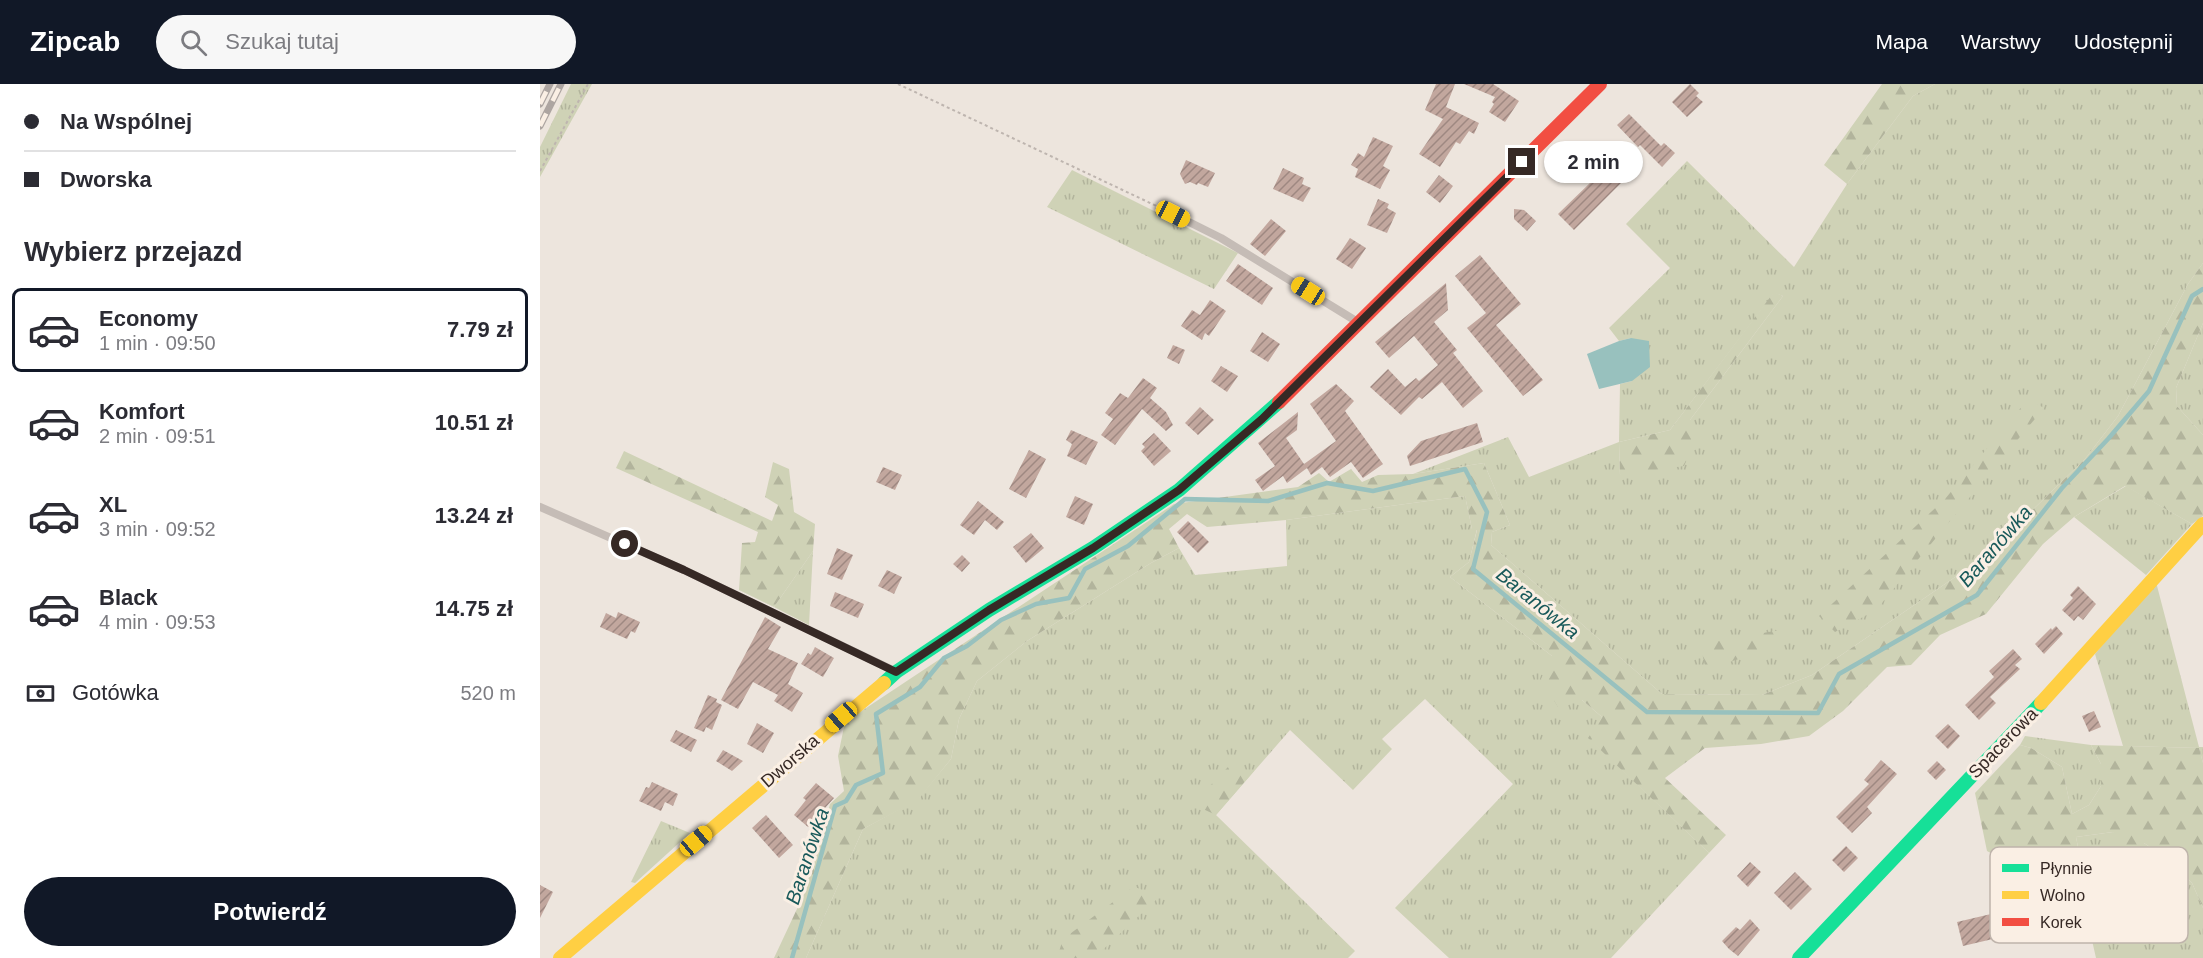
<!DOCTYPE html>
<html lang="pl">
<meta charset="utf-8">
<style>
:root{--surface:#fff;--page:#f7f7f7;--text:#2b2b33;--muted:#7c7c81;--line:#e1e1e2;--accent:#111827}
body{margin:0;font-family:Arial,sans-serif;background:var(--page);color:var(--text);height:100vh;display:flex;flex-direction:column;font-size:22px;white-space:nowrap}
*{box-sizing:border-box;margin:0}
p{font-size:20px;color:var(--muted)}
.icon{flex:none;width:33px;height:33px;fill:none;stroke:currentColor;stroke-width:2;stroke-linecap:round;stroke-linejoin:round}
.map{position:relative;flex:1;overflow:hidden}
.sheet{display:flex;flex-direction:column;background:var(--surface);width:540px}
.sheet>*{flex:none}
.banner{display:grid;align-content:center;height:132px;padding:0 24px;background:var(--surface)}
.end{position:absolute;width:27px;height:27px;margin:-14px;border:8px solid #362925;background:#fff;box-shadow:0 0 0 3px #fff}
.from{border-radius:50%}
.bubble{position:absolute;height:42px;border-radius:21px;background:var(--surface);box-shadow:0 2px 4px #0004;font-size:20px;font-weight:800;line-height:42px;text-align:center}
.car{position:absolute;width:18px;height:36px;margin:-18px -9px;border-radius:8px;box-shadow:0 0 4px 2px #0007;background:linear-gradient(#f5c518 24%,#345 0 40%,#f5c518 0 76%,#345 0 86%,#f5c518 0)}
.banner b{display:flex;align-items:center;gap:21px;height:57px;font-size:22px}
.banner b+b{border-top:2px solid var(--line)}
.banner i{width:15px;height:15px;background:var(--text)}
ul{padding:0;list-style:none}
li{display:flex;align-items:center;gap:18px;height:84px;margin:0 12px 9px;padding:0 12px;border:3px solid transparent;border-radius:9px}
li div{flex:1}
li b{display:block;font-size:22px}
li em{font-style:normal;font-weight:800}
li.on{border-color:var(--accent)}
li>.icon{width:54px;height:54px;stroke-width:1.5}
h2{padding:0 24px;font-size:27px;line-height:72px}
.pay{display:flex;align-items:center;gap:15px;height:66px;padding:0 24px;font-size:22px}
.pay p{margin-inline-start:auto}
.action{display:flex;gap:12px;margin-top:auto;padding:12px 24px}
.action a{flex:1;height:69px;border-radius:36px;background:var(--accent);color:#fff;font-size:24px;font-weight:800;line-height:69px;text-align:center}
header{display:flex;align-items:center;gap:36px;box-sizing:border-box;height:84px;padding:0 30px;background:var(--accent);color:#fff}
header strong{font-size:28px}
nav{display:flex;gap:33px;margin-inline-start:auto;font-size:21px}
.search{width:420px;height:54px;background:var(--page);display:flex;align-items:center;gap:15px;box-sizing:border-box;padding:0 21px;border-radius:33px;color:var(--muted);font-size:22px}
main{display:flex;flex:1;min-height:0}
.map>svg:first-child{display:block}
.grass{fill:url(#grass-tufts);fill-rule:evenodd}
.forest{fill:url(#forest-firs)}
.water{fill:#98c1be}
.lines{fill:none;stroke-linecap:round;stroke-linejoin:round}
.stream{stroke:#98c1be;stroke-width:4.5}
.building{fill:url(#building-hatch)}
.path{stroke:#beb5af;stroke-width:2;stroke-dasharray:3 3;stroke-linecap:butt}
.lane{stroke:#c5bcb6;stroke-width:8}
.fast{stroke:#16e098;stroke-width:14}
.slow{stroke:#ffcf43;stroke-width:14}
.jam{stroke:#f24e42;stroke-width:14}
.rail-casing{stroke:#ada5a1;stroke-width:7}
.rail{stroke:#faefe4;stroke-width:4.5;stroke-dasharray:14;stroke-linecap:butt}
.route{stroke:#362925;stroke-width:8}
.labels{text-anchor:middle;dominant-baseline:central;stroke-width:6;stroke-linejoin:round;paint-order:stroke}
.street-label{font-size:18px;fill:#362925;stroke:#faefe4}
.water-label{font-size:20px;font-style:italic;fill:#18595a;stroke:#faefe4}
.key{fill:#faefe4;stroke:#bfb4ab;stroke-width:1.5}
.key-label{font-size:16px;fill:#362925}
</style>
<header>
<strong>Zipcab</strong>
<div class="search"><svg class="icon" aria-label="search" viewBox="0 0 24 24"><circle cx="10" cy="10" r="6"/><path d="M15 15l6 6"/></svg>Szukaj tutaj</div>
<nav><a>Mapa</a><a>Warstwy</a><a>Udostępnij</a></nav>
</header>
<main>
<section class="sheet">
<div class="banner">
<b><i class="from"></i>Na Wspólnej</b>
<b><i></i>Dworska</b>
</div>
<h2>Wybierz przejazd</h2>
<ul>
<li class="on"><svg class="icon" aria-label="car" viewBox="0 0 24 24"><path d="M5 17H2v-5l4-1 3-4h7l3 4 3 1v5h-3M9 17h6M6 11h13"/><circle cx="7" cy="17" r="2"/><circle cx="17" cy="17" r="2"/></svg><div><b>Economy</b><p>1 min · 09:50</p></div><em>7.79 zł</em></li>
<li><svg class="icon" aria-label="car" viewBox="0 0 24 24"><path d="M5 17H2v-5l4-1 3-4h7l3 4 3 1v5h-3M9 17h6M6 11h13"/><circle cx="7" cy="17" r="2"/><circle cx="17" cy="17" r="2"/></svg><div><b>Komfort</b><p>2 min · 09:51</p></div><em>10.51 zł</em></li>
<li><svg class="icon" aria-label="car" viewBox="0 0 24 24"><path d="M5 17H2v-5l4-1 3-4h7l3 4 3 1v5h-3M9 17h6M6 11h13"/><circle cx="7" cy="17" r="2"/><circle cx="17" cy="17" r="2"/></svg><div><b>XL</b><p>3 min · 09:52</p></div><em>13.24 zł</em></li>
<li><svg class="icon" aria-label="car" viewBox="0 0 24 24"><path d="M5 17H2v-5l4-1 3-4h7l3 4 3 1v5h-3M9 17h6M6 11h13"/><circle cx="7" cy="17" r="2"/><circle cx="17" cy="17" r="2"/></svg><div><b>Black</b><p>4 min · 09:53</p></div><em>14.75 zł</em></li>
</ul>
<div class="pay"><svg class="icon" aria-label="cash" viewBox="0 0 24 24"><path d="M3 7h18v10H3z"/><circle cx="12" cy="12" r="2"/></svg>Gotówka<p>520 m</p></div>
<div class="action"><a>Potwierdź</a></div>
</section>
<div class="map">
<svg width="1663" height="874" viewBox="0 0 1663 874">
<defs>
<pattern id="grass-tufts" width="24" height="20" patternUnits="userSpaceOnUse" patternTransform="scale(1.5)"><rect width="24" height="20" fill="#cfd2b6"/><path d="M3 7l-1-3M5 7V3M7 7l1-3M15 17l-1-3M17 17v-4M19 17l1-3" fill="none" stroke="#b2b49c"/></pattern>
<pattern id="forest-firs" width="22" height="20" patternUnits="userSpaceOnUse" patternTransform="scale(1.5)"><rect width="22" height="20" fill="#cfd2b6"/><path d="M5 1l3.5 6h-7zM16 11l3.5 6h-7z" fill="#b2b49c"/></pattern>
<pattern id="building-hatch" width="6" height="6" patternUnits="userSpaceOnUse" patternTransform="scale(1.5)"><rect width="6" height="6" fill="#c2a79e"/><path d="M-1 1l2-2M0 6l6-6M5 7l2-2" fill="none" stroke="#9e8881"/></pattern>
</defs>
<rect width="100%" height="100%" fill="#ede5dd"/>
<path class="grass" d="M 31,0 L 52,0 L 0,93 L 0,63 Z
M 1395,0 L 1663,0 L 1663,179 L 1648,200 L 1578,332 L 1545,375 L 1443,474 L 1272,591 L 1222,611 L 1122,610 L 951,461 L 952,448 L 970,441 L 944,379 L 873,390 L 968,353 L 989,393 L 1079,358 L 1080,300 L 1092,297 L 1091,254 L 1079,257 L 1069,244 L 1130,184 L 1086,140 L 1147,77 L 1254,183 L 1307,100 L 1373,12 ZM 1234,209 L 1243,212 L 1150,336 L 1080,391 L 1079,358 L 1130,346 Z
M 532,86 L 698,169 L 674,205 L 507,123 Z
M 1663,239 L 1663,351 L 1637,322 L 1636,304 Z
M 1586,402 L 1652,440 L 1606,491 L 1534,433 Z
M 925,412 L 932,445 L 937,445 L 929,478 L 910,493 L 1012,572 L 1042,616 L 1062,633 L 1050,655 L 1169,769 L 1071,874 L 909,874 L 855,824 L 973,700 L 885,615 L 842,655 L 852,665 L 813,706 L 750,646 L 676,731 L 815,867 L 808,874 L 266,874 L 323,745 L 378,715 L 411,675 L 419,635 L 437,597 L 487,557 L 611,479 L 639,464 L 655,491 L 747,482 L 746,436 Z
M 273,467 L 269,541 L 234,523 Z
M 1616,498 L 1659,663 L 1663,663 L 1663,679 L 1659,664 L 1583,662 L 1555,570 Z
M 1485,652 L 1551,661 L 1561,680 L 1561,702 L 1549,721 L 1532,730 L 1522,683 L 1491,664 L 1480,661 Z
M 121,737 L 150,749 L 95,799 L 91,798 Z
M 1573,748 L 1604,759 L 1622,771 L 1652,799 L 1663,824 L 1663,874 L 1556,874 L 1544,821 L 1548,814 L 1536,753 Z"/>
<path class="forest" d="M 1342,0 L 1395,0 L 1373,12 L 1307,100 L 1284,81 Z
M 1663,179 L 1663,239 L 1636,304 L 1637,322 L 1663,351 L 1663,432 L 1652,440 L 1585,402 L 1534,433 L 1503,460 L 1446,530 L 1400,551 L 1371,581 L 1347,583 L 1303,627 L 1269,652 L 1221,660 L 1165,664 L 1125,694 L 1186,751 L 1169,769 L 1048,654 L 1062,633 L 1042,616 L 1018,623 L 1001,595 L 1012,572 L 910,493 L 929,478 L 937,446 L 932,445 L 925,412 L 746,436 L 667,443 L 647,430 L 629,445 L 639,464 L 611,479 L 487,557 L 437,597 L 419,635 L 411,675 L 378,716 L 323,745 L 266,874 L 234,874 L 264,810 L 290,720 L 304,707 L 298,672 L 305,638 L 634,420 L 758,403 L 779,389 L 789,398 L 811,385 L 822,398 L 838,391 L 873,390 L 944,379 L 970,441 L 952,448 L 951,461 L 1122,610 L 1222,611 L 1272,591 L 1443,474 L 1545,375 L 1578,332 L 1648,200 Z
M 1234,208 L 1243,212 L 1150,336 L 1157,354 L 1144,382 L 1080,391 L 1079,358 L 1130,346 Z
M 1488,315 L 1504,324 L 1336,526 L 1295,548 L 1279,532 L 1405,415 Z
M 84,367 L 232,437 L 238,421 L 225,413 L 233,378 L 249,385 L 254,428 L 275,440 L 273,467 L 234,523 L 199,506 L 202,459 L 215,458 L 218,448 L 76,384 Z
M 1240,546 L 1240,561 L 1166,586 L 1160,560 Z
M 1480,661 L 1491,664 L 1522,683 L 1532,730 L 1549,721 L 1561,702 L 1561,680 L 1551,661 L 1659,664 L 1663,679 L 1663,824 L 1652,799 L 1622,771 L 1604,759 L 1604,776 L 1593,776 L 1573,748 L 1536,753 L 1548,814 L 1544,821 L 1447,767 L 1435,709 Z
M 688,683 L 714,687 L 676,731 L 663,725 L 662,710 Z
M 592,804 L 598,804 L 617,815 L 554,874 L 517,874 L 523,855 Z"/>
<path class="water" d="M 1091,254 L 1109,257 L 1110,283 L 1092,297 L 1059,305 L 1047,270 L 1079,257 Z"/>
<g class="lines">
<path class="stream" d="M 252,874 L 295,722 L 306,717 L 316,701 L 343,689 L 336,630 L 380,603 L 404,574 L 427,562 L 461,536 L 496,520 L 529,514 L 545,485 L 588,462 L 645,415 L 728,417 L 787,399 L 833,407 L 925,385 L 947,428 L 933,485 L 1107,628 L 1278,629 L 1299,590 L 1437,511 L 1522,404 L 1568,355 L 1609,307 L 1652,212 L 1663,205"/>
</g>
<path class="building" d="M 896,0 L 915,0 L 906,23 L 939,39 L 934,50 L 929,47 L 920,60 L 916,58 L 900,83 L 879,70 L 903,35 L 885,26 Z
M 924,0 L 953,0 L 979,17 L 965,38 L 949,28 L 954,20 L 952,18 L 955,13 Z
M 1150,0 L 1159,9 L 1156,12 L 1163,18 L 1147,33 L 1132,18 Z
M 1089,30 L 1121,62 L 1124,59 L 1135,69 L 1122,83 L 1100,61 L 1098,63 L 1077,41 Z
M 833,53 L 853,62 L 843,82 L 850,86 L 840,105 L 815,93 L 818,85 L 811,81 L 818,69 L 824,73 Z
M 1066,67 L 1089,91 L 1034,146 L 1018,130 L 1052,97 L 1044,88 Z
M 646,76 L 675,89 L 668,103 L 658,99 L 657,101 L 650,98 L 645,100 L 640,90 Z
M 743,84 L 764,94 L 762,100 L 771,104 L 763,118 L 733,105 Z
M 899,91 L 913,102 L 900,119 L 886,108 Z
M 838,115 L 849,120 L 847,124 L 856,129 L 847,149 L 827,141 Z
M 974,125 L 984,126 L 996,137 L 987,147 L 974,135 Z
M 731,135 L 746,147 L 725,172 L 710,160 Z
M 810,154 L 826,164 L 812,185 L 796,175 Z
M 940,171 L 981,220 L 956,241 L 1003,296 L 983,312 L 927,244 L 946,229 L 915,192 Z
M 698,180 L 733,204 L 722,221 L 686,197 Z
M 906,199 L 908,226 L 894,238 L 917,266 L 913,269 L 943,307 L 923,324 L 902,298 L 882,315 L 879,313 L 861,331 L 830,303 L 848,285 L 865,303 L 876,294 L 879,297 L 898,281 L 874,252 L 849,274 L 835,258 Z
M 670,216 L 686,227 L 669,252 L 665,249 L 662,256 L 641,242 L 652,226 L 660,231 Z
M 722,248 L 740,260 L 728,278 L 710,267 Z
M 633,261 L 645,266 L 639,280 L 627,274 Z
M 681,282 L 698,292 L 687,308 L 671,297 Z
M 603,294 L 617,304 L 610,314 L 626,328 L 633,341 L 626,347 L 602,325 L 575,361 L 561,351 L 573,335 L 565,329 L 580,309 L 588,314 Z
M 796,300 L 814,317 L 805,327 L 843,380 L 823,394 L 811,378 L 790,393 L 782,383 L 771,391 L 767,384 L 747,399 L 743,392 L 723,407 L 715,396 L 735,382 L 718,359 L 758,328 L 757,346 L 746,354 L 764,380 L 796,357 L 770,320 Z
M 660,323 L 674,336 L 658,351 L 645,339 Z
M 937,339 L 943,358 L 870,382 L 867,372 L 881,357 Z
M 531,346 L 558,358 L 546,381 L 527,372 L 532,360 L 526,356 Z
M 614,349 L 631,367 L 614,382 L 601,367 L 605,363 L 602,360 Z
M 489,366 L 506,375 L 486,414 L 469,405 Z
M 343,383 L 362,391 L 355,406 L 336,398 Z
M 535,412 L 553,420 L 544,441 L 526,433 Z
M 438,417 L 464,438 L 457,446 L 445,436 L 434,451 L 420,441 Z
M 648,437 L 669,458 L 658,469 L 637,448 Z
M 491,449 L 504,464 L 486,479 L 473,463 Z
M 297,464 L 313,471 L 302,496 L 287,490 Z
M 422,471 L 430,479 L 422,488 L 413,480 Z
M 347,486 L 362,493 L 354,510 L 338,502 Z
M 1538,502 L 1556,520 L 1543,536 L 1538,532 L 1534,537 L 1522,526 L 1533,514 L 1530,511 Z
M 295,508 L 324,520 L 318,534 L 290,522 Z
M 78,528 L 100,538 L 95,549 L 91,547 L 87,555 L 60,543 L 66,529 L 76,534 Z
M 225,533 L 241,543 L 228,565 L 258,579 L 248,600 L 263,609 L 252,628 L 234,617 L 238,611 L 213,598 L 198,625 L 181,616 Z
M 1516,542 L 1523,550 L 1504,570 L 1495,560 L 1511,544 L 1512,546 Z
M 275,563 L 294,574 L 283,593 L 261,580 L 268,569 L 271,571 Z
M 1473,565 L 1482,575 L 1475,581 L 1480,585 L 1450,613 L 1456,619 L 1439,636 L 1425,621 L 1454,593 L 1449,587 Z
M 168,611 L 177,615 L 176,618 L 182,621 L 172,646 L 166,643 L 164,648 L 154,644 Z
M 1554,627 L 1561,643 L 1549,648 L 1542,632 Z
M 217,639 L 234,649 L 223,669 L 207,660 Z
M 1408,640 L 1420,652 L 1408,665 L 1395,652 Z
M 136,646 L 157,656 L 151,668 L 130,657 Z
M 183,666 L 203,677 L 192,687 L 176,677 Z
M 1341,676 L 1357,690 L 1327,723 L 1332,729 L 1312,749 L 1296,733 L 1329,700 L 1324,696 Z
M 1397,677 L 1406,686 L 1396,696 L 1387,687 Z
M 112,698 L 138,710 L 133,722 L 125,718 L 121,727 L 99,717 L 106,703 L 109,704 Z
M 276,699 L 294,714 L 268,743 L 254,731 L 266,716 L 263,714 Z
M 226,731 L 253,761 L 239,774 L 212,744 Z
M 1306,762 L 1318,774 L 1304,788 L 1292,776 Z
M 1210,778 L 1221,788 L 1208,803 L 1197,792 Z
M 1255,788 L 1272,805 L 1251,826 L 1234,809 Z
M 0,801 L 13,808 L 0,834 Z
M 1451,830 L 1457,854 L 1423,862 L 1417,838 Z
M 1210,835 L 1220,846 L 1198,872 L 1189,865 L 1182,857 L 1196,843 L 1200,846 Z"/>
<g class="lines">
<path class="path" d="M 358,0 L 625,126
M 0,87 L 48,0"/>
<path class="lane" d="M 633,130 L 681,154 L 816,237
M 0,423 L 144,486 L 355,587"/>
<path class="fast" d="M 344,599 L 356,588 L 449,526 L 553,464 L 639,406 L 739,318
M 1259,874 L 1501,619"/>
<path class="slow" d="M 1501,619 L 1663,440
M 20,874 L 344,599"/>
<path class="jam" d="M 739,318 L 1060,0"/>
<defs>
<path id="rail" d="M 0,20 L 10,0
M 0,42 L 21,0"/>
</defs>
<use href="#rail" class="rail-casing"/>
<use href="#rail" class="rail"/>
</g>
<g class="lines">
<path class="route" d="M 85,460 L 144,486 L 356,588 L 449,526 L 553,464 L 639,406 L 722,335 L 982,78"/>
</g>
<g class="labels">
<g class="street-label">
<text transform="translate(1463 659) rotate(-46)">Spacerowa</text>
<text transform="translate(250 677) rotate(-41)">Dworska</text>
</g>
<g class="water-label">
<text transform="translate(1455 462) rotate(-49)">Baranówka</text>
<text transform="translate(998 519) rotate(39)">Baranówka</text>
<text transform="translate(267 772) rotate(-72)">Baranówka</text>
</g>
</g>
<rect x="1450" y="763" width="198" height="96" rx="9" class="key"/>
<rect x="1462" y="780" width="27" height="8" fill="#16e098"/>
<rect x="1462" y="807" width="27" height="8" fill="#ffcf43"/>
<rect x="1462" y="834" width="27" height="8" fill="#f24e42"/>
<g class="key-label">
<text x="1500" y="790">Płynnie</text>
<text x="1500" y="817">Wolno</text>
<text x="1500" y="844">Korek</text>
</g>
</svg>
<i class="end from" style="left:85px;top:460px"></i>
<i class="end" style="left:982px;top:78px"></i>
<div class="bubble" style="left:1004px;top:57px;width:99px">2 min</div>
<i class="car" style="left:633px;top:130px;rotate:117deg"></i>
<i class="car" style="left:768px;top:207px;rotate:302deg"></i>
<i class="car" style="left:301px;top:633px;rotate:229deg"></i>
<i class="car" style="left:156px;top:757px;rotate:50deg"></i>
</div>
</main>
